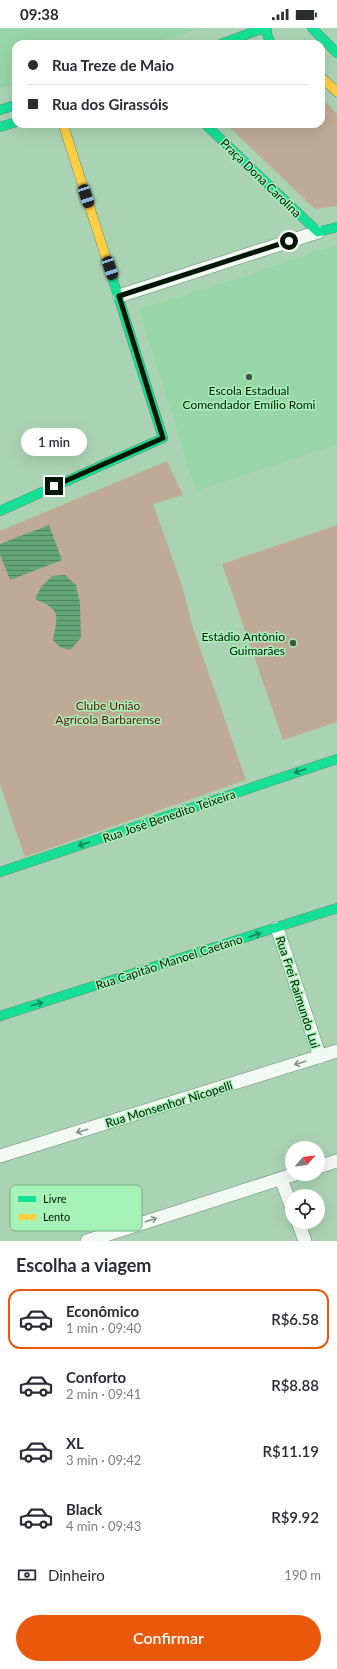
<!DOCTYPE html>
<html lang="pt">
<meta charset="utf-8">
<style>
:root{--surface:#fff;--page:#f2f2f3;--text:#2b2b33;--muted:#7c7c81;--line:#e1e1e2;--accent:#ea580c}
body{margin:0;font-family:Lato,sans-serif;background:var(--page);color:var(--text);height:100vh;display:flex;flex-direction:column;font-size:15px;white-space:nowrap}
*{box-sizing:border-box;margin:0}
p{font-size:13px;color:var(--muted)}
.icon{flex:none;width:22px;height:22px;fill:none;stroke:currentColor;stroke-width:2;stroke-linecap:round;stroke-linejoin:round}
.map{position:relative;height:1213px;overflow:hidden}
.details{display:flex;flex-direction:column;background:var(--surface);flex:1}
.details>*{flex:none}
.hud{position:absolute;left:12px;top:12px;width:313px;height:88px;border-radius:12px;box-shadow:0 4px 16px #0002;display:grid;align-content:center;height:88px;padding:0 16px;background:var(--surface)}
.needle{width:26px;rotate:62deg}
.buttons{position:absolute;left:285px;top:1113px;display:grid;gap:8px}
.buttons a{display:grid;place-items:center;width:40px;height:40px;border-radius:50%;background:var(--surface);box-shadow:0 4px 16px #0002;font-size:20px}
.end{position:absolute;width:18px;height:18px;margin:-9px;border:5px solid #001704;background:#fff;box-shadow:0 0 0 2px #fff}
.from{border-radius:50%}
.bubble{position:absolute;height:28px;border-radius:14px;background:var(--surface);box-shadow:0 4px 16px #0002;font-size:13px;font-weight:600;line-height:28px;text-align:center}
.car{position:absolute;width:12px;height:24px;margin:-12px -6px;border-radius:5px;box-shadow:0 0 3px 1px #0007;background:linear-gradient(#222 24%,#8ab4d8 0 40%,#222 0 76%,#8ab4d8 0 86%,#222 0)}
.hud b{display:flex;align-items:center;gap:14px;height:38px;font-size:15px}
.hud b+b{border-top:1px solid var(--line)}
.hud i{width:10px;height:10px;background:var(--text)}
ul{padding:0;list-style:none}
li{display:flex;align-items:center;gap:12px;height:60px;margin:0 8px 6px;padding:0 8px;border:2px solid transparent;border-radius:12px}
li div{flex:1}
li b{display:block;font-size:15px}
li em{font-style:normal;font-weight:600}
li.selected{border-color:var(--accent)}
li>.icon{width:36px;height:36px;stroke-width:1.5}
h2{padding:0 16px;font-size:18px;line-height:48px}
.pay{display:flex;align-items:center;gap:10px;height:44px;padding:0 16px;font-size:15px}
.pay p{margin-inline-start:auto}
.primary-button{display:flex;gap:8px;margin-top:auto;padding:8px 16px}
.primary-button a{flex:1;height:46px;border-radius:24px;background:var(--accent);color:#fff;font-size:16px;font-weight:600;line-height:46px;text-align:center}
.status{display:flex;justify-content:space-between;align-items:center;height:28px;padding:0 20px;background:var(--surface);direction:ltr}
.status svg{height:11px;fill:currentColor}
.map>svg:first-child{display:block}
.built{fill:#97d7a7}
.park{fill:#bfab95}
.water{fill:url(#water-rules)}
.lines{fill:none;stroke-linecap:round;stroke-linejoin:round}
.street-casing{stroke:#688971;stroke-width:14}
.fast-casing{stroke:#688971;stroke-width:10}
.slow-casing{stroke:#688971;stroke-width:10}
.street{stroke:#f2f8f4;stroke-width:13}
.fast{stroke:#16e098;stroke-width:9}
.slow{stroke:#ffcf43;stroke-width:9}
.oneway{stroke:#0c8655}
.oneway2{stroke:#859388}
.route{stroke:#001704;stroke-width:5}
.poi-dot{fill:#3b5941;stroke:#a6f2b7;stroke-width:1.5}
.labels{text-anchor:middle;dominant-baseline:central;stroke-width:3;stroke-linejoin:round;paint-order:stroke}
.street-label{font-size:12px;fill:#001704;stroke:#a6f2b7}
.poi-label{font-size:12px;fill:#001704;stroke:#a6f2b7}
.park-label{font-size:12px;fill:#600f06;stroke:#a6f2b7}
.key{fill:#a6f2b7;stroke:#74b081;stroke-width:1}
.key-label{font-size:11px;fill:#001704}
</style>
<div class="status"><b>09:38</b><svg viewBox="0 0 49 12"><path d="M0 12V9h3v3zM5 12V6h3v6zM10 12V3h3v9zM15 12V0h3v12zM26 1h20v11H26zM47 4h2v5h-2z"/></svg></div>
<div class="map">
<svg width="337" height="1213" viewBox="0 0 337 1213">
<defs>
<pattern id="water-rules" width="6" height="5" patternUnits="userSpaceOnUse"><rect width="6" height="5" fill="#63a675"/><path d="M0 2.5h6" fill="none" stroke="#4f865e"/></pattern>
</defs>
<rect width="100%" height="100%" fill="#aad3b3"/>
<path class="built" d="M 0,0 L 203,0 L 149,16 L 16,16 L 16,56 L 0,60 Z
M 337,216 L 337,416 L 196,463 L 139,281 L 243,249 Z"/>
<path class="park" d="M 321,69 L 337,86 L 337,178 L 315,181 L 226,96 L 321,96 Z
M 167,433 L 183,467 L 153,476 L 182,557 L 193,600 L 246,752 L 25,829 L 0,757 L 0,503 Z
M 337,497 L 337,694 L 283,712 L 222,536 Z"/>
<path class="water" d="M 49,497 L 62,532 L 10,552 L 0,526 L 0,516 Z
M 65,547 L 76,557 L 80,575 L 81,610 L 70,622 L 60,619 L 53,612 C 58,586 61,582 35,571 L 41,559 L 52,548 Z"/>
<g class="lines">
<defs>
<path id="street" d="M 119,268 L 318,204
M 277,900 L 320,1029
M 0,1128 L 337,1023
M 318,1139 L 337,1133
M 281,1151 L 292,1180
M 298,1194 L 305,1213
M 87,1213 L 295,1146"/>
<path id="fast" d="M 267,0 L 267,6 L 271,16
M 312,0 L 337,25
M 221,16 L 264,0
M 0,82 L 16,77
M 205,96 L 318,204 L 337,199
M 0,99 L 16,94
M 0,483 L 163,410 L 106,230
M 0,844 L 337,731
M 0,988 L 337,880"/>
<path id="slow" d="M 321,49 L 337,64
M 63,96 L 106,230"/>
</defs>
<use href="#street" class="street-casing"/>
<use href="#fast" class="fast-casing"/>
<use href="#slow" class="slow-casing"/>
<use href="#street" class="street"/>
<use href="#fast" class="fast"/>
<use href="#slow" class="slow"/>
</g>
<defs><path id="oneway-shaft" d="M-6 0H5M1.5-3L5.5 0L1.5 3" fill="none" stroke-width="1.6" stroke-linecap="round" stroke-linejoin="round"/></defs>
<g class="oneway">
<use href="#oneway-shaft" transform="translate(300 743) rotate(161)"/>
<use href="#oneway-shaft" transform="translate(84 816) rotate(161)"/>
<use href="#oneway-shaft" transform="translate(255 907) rotate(-18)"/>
<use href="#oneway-shaft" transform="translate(37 976) rotate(-18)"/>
</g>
<g class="oneway2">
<use href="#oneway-shaft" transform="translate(300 1035) rotate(163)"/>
<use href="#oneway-shaft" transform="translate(82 1103) rotate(163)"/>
<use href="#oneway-shaft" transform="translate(151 1192) rotate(-18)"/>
</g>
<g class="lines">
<path class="route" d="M 54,458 L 163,410 L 119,268 L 289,213"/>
</g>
<g class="poi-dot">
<circle cx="249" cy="349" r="4"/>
<circle cx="293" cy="615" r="4"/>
</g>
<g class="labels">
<g class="street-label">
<text transform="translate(261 150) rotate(44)">Praça Dona Carolina</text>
<text transform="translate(169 788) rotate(-19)">Rua José Benedito Teixeira</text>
<text transform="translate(169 934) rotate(-18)">Rua Capitão Manoel Caetano</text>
<text transform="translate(298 964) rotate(72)">Rua Frei Raimundo Lui</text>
<text transform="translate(169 1076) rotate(-17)">Rua Monsenhor Nicopelli</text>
</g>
<g class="poi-label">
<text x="249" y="362">Escola Estadual<tspan x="249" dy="14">Comendador Emílio Romi</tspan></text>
<text x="285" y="608" text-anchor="end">Estádio Antônio<tspan x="285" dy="14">Guimarães</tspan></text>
</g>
<g class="park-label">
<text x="108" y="677">Clube União<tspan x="108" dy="14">Agrícola Barbarense</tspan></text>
</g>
</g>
<rect x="10" y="1157" width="132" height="46" rx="6" class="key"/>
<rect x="18" y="1168" width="18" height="6" fill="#16e098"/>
<rect x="18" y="1186" width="18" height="6" fill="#ffcf43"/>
<g class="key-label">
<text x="43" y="1175">Livre</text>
<text x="43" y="1193">Lento</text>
</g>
</svg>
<div class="buttons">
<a><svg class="needle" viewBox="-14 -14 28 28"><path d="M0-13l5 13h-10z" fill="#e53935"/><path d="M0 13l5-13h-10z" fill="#7c7c81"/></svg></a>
<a><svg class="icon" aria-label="locate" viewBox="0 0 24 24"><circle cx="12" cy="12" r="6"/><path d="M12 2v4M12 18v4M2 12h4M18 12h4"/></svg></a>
</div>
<i class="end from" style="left:289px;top:213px"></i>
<i class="end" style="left:54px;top:458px"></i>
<div class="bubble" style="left:21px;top:400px;width:66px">1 min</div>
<i class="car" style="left:86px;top:168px;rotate:162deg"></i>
<i class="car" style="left:110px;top:240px;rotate:162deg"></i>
<div class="hud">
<b><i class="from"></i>Rua Treze de Maio</b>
<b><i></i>Rua dos Girassóis</b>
</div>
</div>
<section class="details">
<h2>Escolha a viagem</h2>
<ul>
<li class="selected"><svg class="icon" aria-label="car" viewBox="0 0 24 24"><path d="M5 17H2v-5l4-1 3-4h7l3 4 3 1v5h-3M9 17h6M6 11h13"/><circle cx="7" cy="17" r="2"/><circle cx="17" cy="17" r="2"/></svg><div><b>Econômico</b><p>1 min · 09:40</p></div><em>R$6.58</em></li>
<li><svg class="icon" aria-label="car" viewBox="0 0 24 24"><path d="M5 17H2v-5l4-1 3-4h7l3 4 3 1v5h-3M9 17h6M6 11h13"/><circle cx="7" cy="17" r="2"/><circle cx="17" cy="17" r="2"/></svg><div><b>Conforto</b><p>2 min · 09:41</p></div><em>R$8.88</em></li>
<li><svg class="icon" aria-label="car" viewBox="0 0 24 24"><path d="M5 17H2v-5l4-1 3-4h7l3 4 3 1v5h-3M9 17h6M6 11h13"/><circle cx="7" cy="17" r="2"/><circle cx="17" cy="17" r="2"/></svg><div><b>XL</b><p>3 min · 09:42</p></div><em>R$11.19</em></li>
<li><svg class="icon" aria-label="car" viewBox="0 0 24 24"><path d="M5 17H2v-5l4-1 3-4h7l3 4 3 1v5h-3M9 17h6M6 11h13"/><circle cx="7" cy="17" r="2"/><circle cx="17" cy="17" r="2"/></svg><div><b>Black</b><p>4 min · 09:43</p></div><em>R$9.92</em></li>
</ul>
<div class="pay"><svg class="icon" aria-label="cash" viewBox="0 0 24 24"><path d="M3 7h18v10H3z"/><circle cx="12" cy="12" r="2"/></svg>Dinheiro<p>190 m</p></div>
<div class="primary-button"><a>Confirmar</a></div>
</section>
